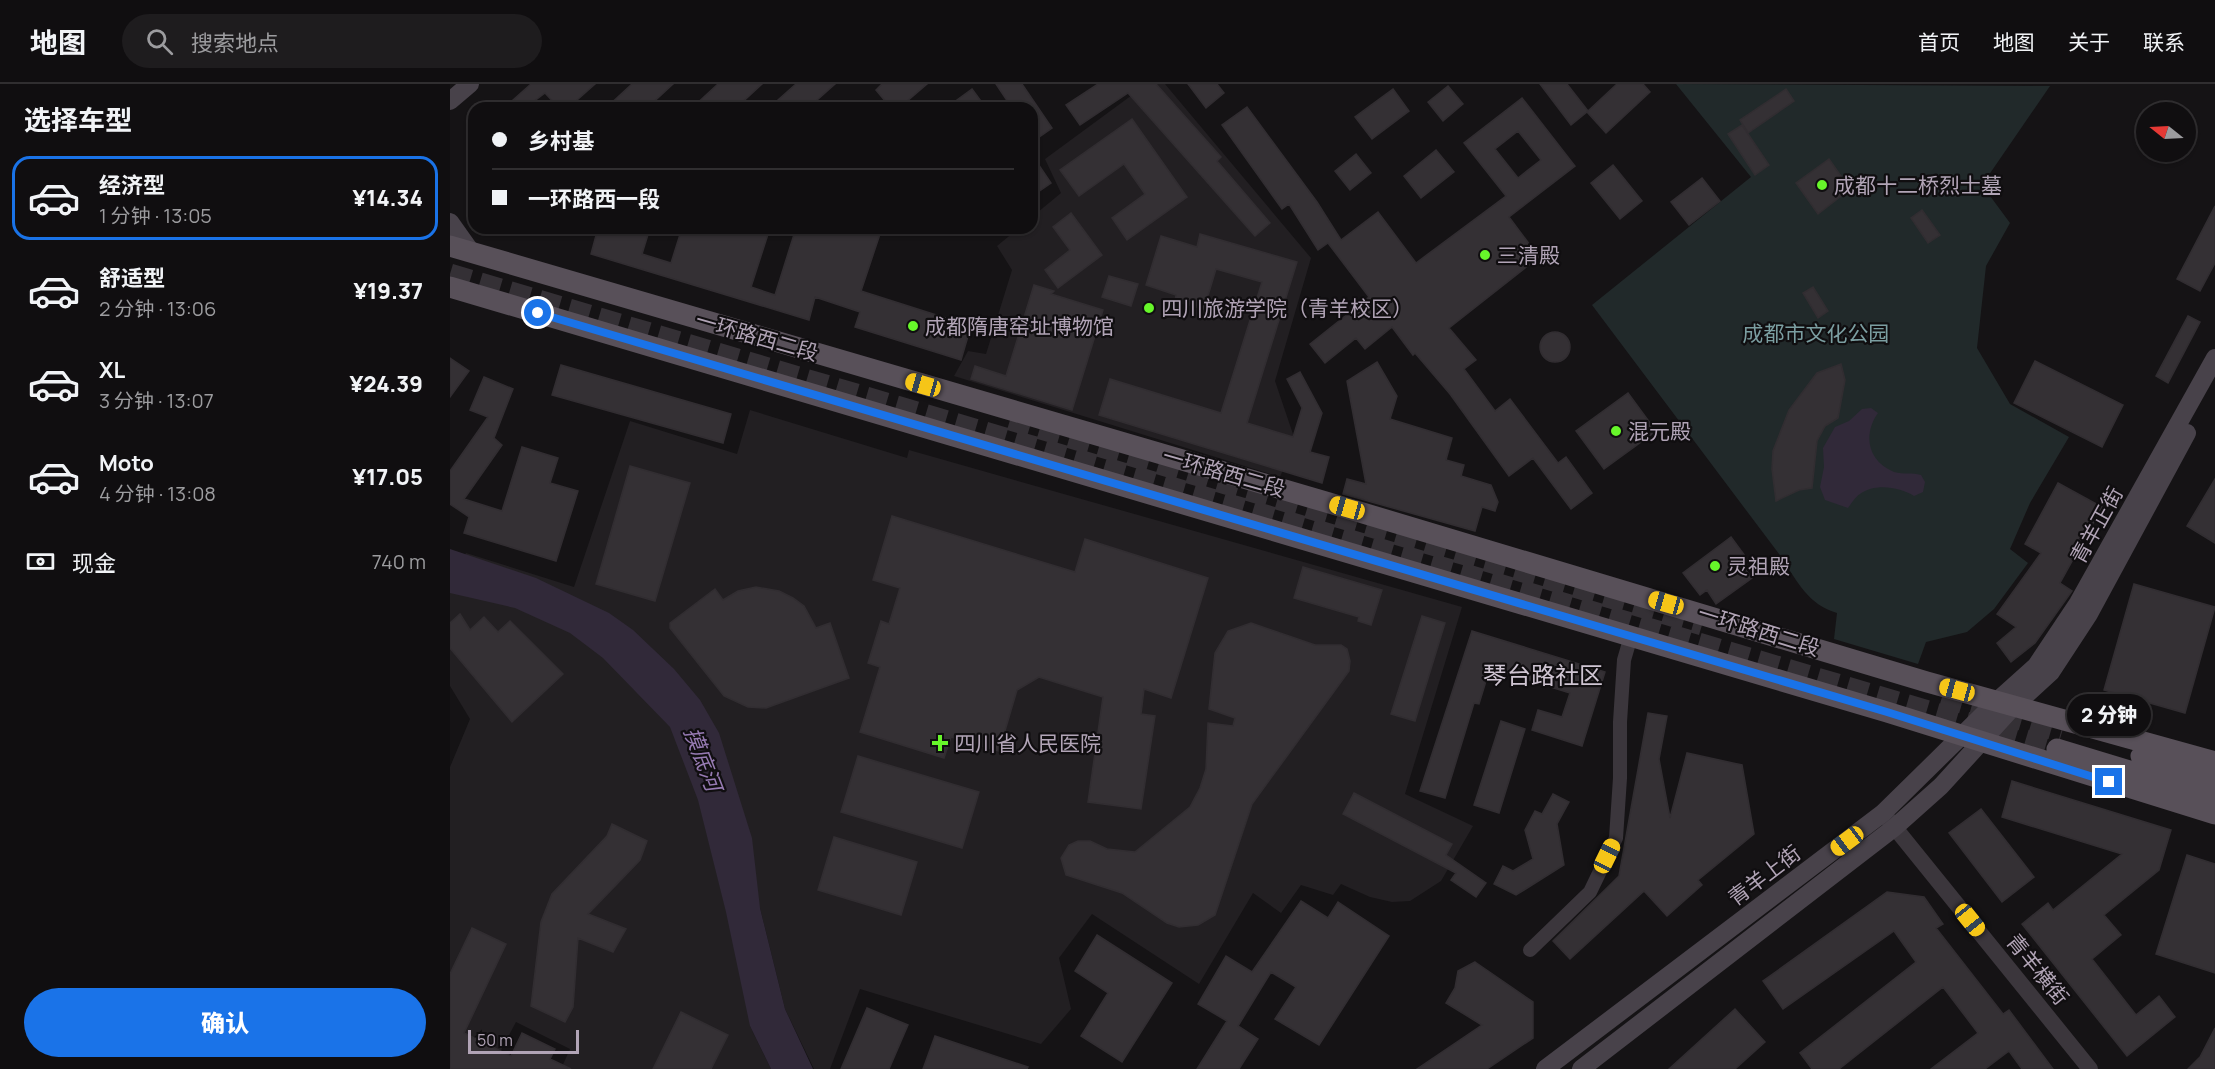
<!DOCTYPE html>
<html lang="zh">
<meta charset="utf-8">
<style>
:root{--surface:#100e10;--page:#1e1c1e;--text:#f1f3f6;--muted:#9c9c9f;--line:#302e30;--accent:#1a73e8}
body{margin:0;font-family:Manrope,"Noto Sans SC",sans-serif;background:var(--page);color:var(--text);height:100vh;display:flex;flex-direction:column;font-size:22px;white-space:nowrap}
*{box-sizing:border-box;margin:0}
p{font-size:20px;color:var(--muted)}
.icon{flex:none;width:33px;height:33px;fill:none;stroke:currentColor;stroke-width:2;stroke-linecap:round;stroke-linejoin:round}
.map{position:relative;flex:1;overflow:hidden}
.side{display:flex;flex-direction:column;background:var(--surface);width:450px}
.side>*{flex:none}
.hud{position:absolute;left:18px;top:18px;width:570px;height:132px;border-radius:18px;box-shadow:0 2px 4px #0004,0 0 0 2px var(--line);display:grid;align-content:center;height:132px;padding:0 24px;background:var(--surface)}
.needle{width:39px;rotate:288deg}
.fabs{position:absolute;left:1686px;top:18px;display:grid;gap:12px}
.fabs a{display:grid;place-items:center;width:60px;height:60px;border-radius:50%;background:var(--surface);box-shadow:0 2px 4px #0004,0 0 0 2px var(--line);font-size:30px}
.scale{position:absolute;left:18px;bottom:15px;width:111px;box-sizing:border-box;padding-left:6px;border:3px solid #b1a4b6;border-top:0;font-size:16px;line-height:21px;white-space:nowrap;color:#b1a4b6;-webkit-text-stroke:4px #100e10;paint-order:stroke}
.end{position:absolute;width:27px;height:27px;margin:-14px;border:8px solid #1a73e8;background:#fff;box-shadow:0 0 0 3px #fff}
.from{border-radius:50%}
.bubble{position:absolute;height:42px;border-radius:21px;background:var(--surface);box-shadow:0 2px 4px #0004,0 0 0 2px var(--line);font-size:20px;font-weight:800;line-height:42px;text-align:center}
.car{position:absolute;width:18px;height:36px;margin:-18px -9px;border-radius:8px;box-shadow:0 0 4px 2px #0007;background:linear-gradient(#f5c518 24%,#345 0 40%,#f5c518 0 76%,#345 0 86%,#f5c518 0)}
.hud b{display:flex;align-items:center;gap:21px;height:57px;font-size:22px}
.hud b+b{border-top:2px solid var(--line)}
.hud i{width:15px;height:15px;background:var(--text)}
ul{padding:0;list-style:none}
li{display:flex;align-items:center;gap:18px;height:84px;margin:0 12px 9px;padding:0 12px;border:3px solid transparent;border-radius:18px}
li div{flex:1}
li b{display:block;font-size:22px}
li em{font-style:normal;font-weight:800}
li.current{border-color:var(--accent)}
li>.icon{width:54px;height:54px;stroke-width:1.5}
h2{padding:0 24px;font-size:27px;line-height:72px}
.pay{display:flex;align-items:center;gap:15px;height:66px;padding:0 24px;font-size:22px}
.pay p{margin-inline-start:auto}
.primary-button{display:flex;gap:12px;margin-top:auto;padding:12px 24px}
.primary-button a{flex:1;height:69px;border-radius:36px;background:var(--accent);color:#fff;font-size:24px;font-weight:800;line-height:69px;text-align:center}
header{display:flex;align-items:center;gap:36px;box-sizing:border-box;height:84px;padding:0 30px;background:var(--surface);border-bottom:2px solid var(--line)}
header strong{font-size:28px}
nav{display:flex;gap:33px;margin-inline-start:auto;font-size:21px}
.search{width:420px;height:54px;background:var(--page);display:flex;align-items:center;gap:15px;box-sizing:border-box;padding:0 21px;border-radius:33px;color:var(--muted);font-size:22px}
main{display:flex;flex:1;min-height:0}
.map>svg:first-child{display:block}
.built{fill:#221f22}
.green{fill:#21292a}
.water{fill:#312939}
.building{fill:#343034;stroke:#312d31;stroke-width:1.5;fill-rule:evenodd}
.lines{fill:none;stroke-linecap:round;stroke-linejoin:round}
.primary-tunnel{stroke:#343035;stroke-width:21;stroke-dasharray:21 10;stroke-linecap:butt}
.minor{stroke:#3b363c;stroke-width:14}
.tertiary{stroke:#3b363c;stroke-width:16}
.secondary{stroke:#48424a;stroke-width:18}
.primary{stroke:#585059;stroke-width:21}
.route{stroke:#1a73e8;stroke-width:8}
.poi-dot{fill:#67f62a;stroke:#100e10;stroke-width:2}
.labels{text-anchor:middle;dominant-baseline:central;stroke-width:4.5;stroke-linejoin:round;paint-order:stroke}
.poi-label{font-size:21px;fill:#b1a4b6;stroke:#100e10;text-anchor:start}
.park-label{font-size:21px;fill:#7b9ea1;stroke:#100e10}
.street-label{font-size:21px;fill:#b1a4b6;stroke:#100e10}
.water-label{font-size:22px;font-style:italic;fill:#967ab2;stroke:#100e10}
.quarter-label{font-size:24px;fill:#cfc5d2;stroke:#100e10}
</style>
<header>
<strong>地图</strong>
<div class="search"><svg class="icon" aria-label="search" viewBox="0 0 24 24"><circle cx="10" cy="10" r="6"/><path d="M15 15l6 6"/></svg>搜索地点</div>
<nav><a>首页</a><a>地图</a><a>关于</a><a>联系</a></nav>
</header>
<main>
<section class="side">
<h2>选择车型</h2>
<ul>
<li class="current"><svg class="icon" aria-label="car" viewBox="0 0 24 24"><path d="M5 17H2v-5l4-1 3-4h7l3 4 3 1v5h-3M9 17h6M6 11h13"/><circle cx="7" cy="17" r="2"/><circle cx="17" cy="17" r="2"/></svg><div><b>经济型</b><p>1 分钟 · 13:05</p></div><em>¥14.34</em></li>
<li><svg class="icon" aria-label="car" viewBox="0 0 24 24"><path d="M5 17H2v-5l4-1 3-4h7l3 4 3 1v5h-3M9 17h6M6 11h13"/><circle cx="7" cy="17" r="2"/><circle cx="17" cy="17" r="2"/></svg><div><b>舒适型</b><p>2 分钟 · 13:06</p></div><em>¥19.37</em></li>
<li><svg class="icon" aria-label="car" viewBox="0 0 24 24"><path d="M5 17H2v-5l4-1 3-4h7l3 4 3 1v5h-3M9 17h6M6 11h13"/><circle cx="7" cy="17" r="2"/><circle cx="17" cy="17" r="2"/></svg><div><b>XL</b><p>3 分钟 · 13:07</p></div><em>¥24.39</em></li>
<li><svg class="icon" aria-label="car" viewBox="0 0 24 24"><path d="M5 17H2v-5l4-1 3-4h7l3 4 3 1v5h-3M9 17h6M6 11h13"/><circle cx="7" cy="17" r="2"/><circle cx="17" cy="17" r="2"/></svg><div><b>Moto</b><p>4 分钟 · 13:08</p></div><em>¥17.05</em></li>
</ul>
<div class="pay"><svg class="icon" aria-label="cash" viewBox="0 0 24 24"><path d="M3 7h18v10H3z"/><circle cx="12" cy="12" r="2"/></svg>现金<p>740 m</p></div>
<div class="primary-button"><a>确认</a></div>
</section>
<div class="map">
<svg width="1765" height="985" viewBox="0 0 1765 985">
<rect width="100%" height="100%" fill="#151315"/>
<path class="built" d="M 697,0 L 715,0 L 861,174 L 825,297 L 845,356 L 830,393 L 504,292 L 518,267 L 536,270 L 562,186 L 547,162 L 569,144 L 582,144 L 582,133 L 611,109 L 595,75 Z
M 300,326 L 457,374 L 459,366 L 1012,523 L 955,710 L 1023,742 L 991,797 L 960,817 L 942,818 L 920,813 L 891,800 L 883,811 L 851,801 L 831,829 L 803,809 L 749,900 L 642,830 L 609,874 L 621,925 L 591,960 L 410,905 L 380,985 L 364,985 L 335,925 L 310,824 L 300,942 L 321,985 L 111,985 L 120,965 L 66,938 L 41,985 L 0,985 L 0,683 L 20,635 L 0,602 L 0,497 L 16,469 L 124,503 L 180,337 L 287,370 Z"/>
<path class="green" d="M 1226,0 L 1600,2 L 1532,101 L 1560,139 L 1536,182 L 1527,264 L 1560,320 L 1619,353 L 1580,419 L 1560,465 L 1578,479 L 1544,525 L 1517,548 L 1476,558 L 1468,580 L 1384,555 L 1387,529 C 1359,521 1347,498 1332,474 L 1142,221 L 1301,93 Z"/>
<path class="water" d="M 1421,324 L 1428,329 C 1413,350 1417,377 1444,388 C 1454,391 1462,388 1471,391 L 1475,398 L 1473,408 L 1464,412 C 1450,403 1425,399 1410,410 C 1405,413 1401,420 1398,424 L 1375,416 L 1370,403 L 1374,383 L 1373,364 L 1385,343 L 1399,337 L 1412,325 Z
M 0,465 L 86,494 L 159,529 L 183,546 L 224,585 L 250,616 L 269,649 L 302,754 L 310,824 L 335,925 L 363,985 L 321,985 L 300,942 L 276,828 L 248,716 L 220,643 L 153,574 L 120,549 L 65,524 L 0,509 Z"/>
<path class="building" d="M 81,0 L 145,0 L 118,24 L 109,24 L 95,9 L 75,24 L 54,24 Z
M 182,0 L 223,0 L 197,24 L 156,24 Z
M 268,0 L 312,0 L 286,24 L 242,24 Z
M 346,0 L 385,0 L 358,24 L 319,24 Z
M 432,0 L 477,0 L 449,24 L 441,24 L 426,6 Z
M 546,0 L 572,0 L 602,44 L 582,58 L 582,24 L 562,24 Z
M 648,0 L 706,0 L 771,73 L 767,77 L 820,139 L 805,152 L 678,9 L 630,41 L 616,21 Z
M 738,0 L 767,0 L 774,9 L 756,24 Z
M 1090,0 L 1117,0 L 1138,27 L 1167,0 L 1193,0 L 1200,8 L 1156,49 L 1137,28 L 1121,41 Z
M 998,2 L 1013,20 L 993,37 L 978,18 Z
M 522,5 L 536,24 L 496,24 Z
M 943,5 L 959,27 L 922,55 L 905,33 Z
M 1336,5 L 1344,17 L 1298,49 L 1290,36 Z
M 1072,14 L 1125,82 L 1059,133 L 1089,173 L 999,244 L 1026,276 L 1014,285 L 1045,327 L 1060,315 L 1108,379 L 1116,373 L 1142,409 L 1121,425 L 1083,374 L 1059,392 L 1000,310 L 965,269 L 963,271 L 942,243 L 915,265 L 906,254 L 875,279 L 860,260 L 919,213 L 878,159 L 868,166 L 839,120 L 832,125 L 772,41 L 797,23 L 867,118 L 891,156 L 928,128 L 966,179 L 1056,112 L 1014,59 ZM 1068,47 L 1091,76 L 1068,94 L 1045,65 Z
M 682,35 L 737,113 L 677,156 L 662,134 L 695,110 L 674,80 L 629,112 L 610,86 Z
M 1292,41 L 1319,81 L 1305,91 L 1278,50 Z
M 986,66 L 1004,88 L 971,114 L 954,92 Z
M 906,70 L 921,89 L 900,106 L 885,87 Z
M 582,71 L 601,99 L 582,112 Z
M 1379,75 L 1400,105 L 1368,130 L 1346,99 Z
M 1163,81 L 1192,117 L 1170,135 L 1141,99 Z
M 1252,94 L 1270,117 L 1239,141 L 1221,118 Z
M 1765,122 L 1765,179 L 1750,207 L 1727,195 Z
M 1472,126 L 1490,151 L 1478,159 L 1461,134 Z
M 621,129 L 652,171 L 608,204 L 595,186 L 620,166 L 603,143 Z
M 148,144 L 200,144 L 192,170 L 221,179 L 232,144 L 320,144 L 301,203 L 325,211 L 346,144 L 432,144 L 411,207 L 521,242 L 511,276 L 405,243 L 410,228 L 365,213 L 359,236 L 141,170 Z
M 750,150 L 847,178 L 797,339 L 843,353 L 852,324 L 837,295 L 850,288 L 872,329 L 860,368 L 879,373 L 872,399 L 649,331 L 660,295 L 771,329 L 812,198 L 766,185 L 754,225 L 725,217 L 726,211 L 696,201 L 711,152 L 747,163 Z
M 659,192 L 688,200 L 681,222 L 652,213 Z
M 584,201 L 604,207 L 601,210 L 653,226 L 622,326 L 521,295 L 525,282 L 556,292 Z
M 1363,203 L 1378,227 L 1368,234 L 1353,209 Z
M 1738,232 L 1750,238 L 1718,299 L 1706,292 Z
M1090 263a15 15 0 1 1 30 0a15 15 0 1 1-30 0Z
M 0,274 L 19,287 L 0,313 Z
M 1585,277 L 1673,321 L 1652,363 L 1564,319 Z
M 927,278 L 947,312 L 940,335 L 1002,354 L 996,376 L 1014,381 L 1011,392 L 1041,401 L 1048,418 L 1045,427 L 1032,423 L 1025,447 L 893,410 L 897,395 L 916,400 L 897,297 Z
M 1391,280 L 1395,296 L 1388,334 L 1375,342 L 1367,357 L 1362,404 L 1349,406 L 1326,417 L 1322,385 L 1323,367 L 1339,326 L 1367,289 Z
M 111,281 L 281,330 L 273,359 L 102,311 Z
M 34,293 L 63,305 L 44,354 L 52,361 L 14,415 L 52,427 L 72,363 L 108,374 L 100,399 L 128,407 L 106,477 L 14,449 L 19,433 L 0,420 L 0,387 L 38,333 L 20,326 Z
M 1178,309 L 1206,347 L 1154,385 L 1126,347 Z
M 180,382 L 240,399 L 205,517 L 146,500 Z
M 1765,395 L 1765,459 L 1737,442 Z
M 1608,399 L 1652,423 L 1610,499 L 1622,507 L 1585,559 L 1561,578 L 1547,559 L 1566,543 L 1547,530 L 1591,469 L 1575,460 Z
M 442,432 L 625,488 L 635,455 L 758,494 L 721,614 L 694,605 L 691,630 L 705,632 L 691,725 L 638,718 L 653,613 L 589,593 L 567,606 L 549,667 L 501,653 L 494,674 L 410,648 L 430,583 L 418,579 L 431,537 L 439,540 L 450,504 L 423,496 Z
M 1281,453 L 1298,476 L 1292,480 L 1302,494 L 1266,520 L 1257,506 L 1250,511 L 1233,489 Z
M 853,483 L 932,506 L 921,541 L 908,537 L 909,533 L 844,514 Z
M 1684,500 L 1765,523 L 1735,629 L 1654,606 Z
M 306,503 L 329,507 L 343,514 L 354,522 L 366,544 L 380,539 L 399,594 L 316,624 L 298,623 L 274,612 L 220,544 L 220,539 L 265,505 L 273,516 L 288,507 Z
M 10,530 L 20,546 L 34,533 L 48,548 L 60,537 L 113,590 L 62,638 L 0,564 L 0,539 Z
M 972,532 L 995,539 L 965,637 L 941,630 Z
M 801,539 L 865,561 L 891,561 L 897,565 L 900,577 L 899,587 L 802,720 L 765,831 L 748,841 L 729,843 L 717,839 L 672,809 L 616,791 L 611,774 L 619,761 L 628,757 L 640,757 L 657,765 L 685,768 L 740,723 L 750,704 L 756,685 L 758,639 L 783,642 L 785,634 L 759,625 L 765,569 L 778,547 Z
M 1022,547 L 1155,588 L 1132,662 L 1082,646 L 1088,626 L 1112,633 L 1120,609 L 1040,584 L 1029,620 L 1024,619 L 995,714 L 970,707 Z
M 1198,629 L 1217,632 L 1209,675 L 1220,734 L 1237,669 L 1292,681 L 1304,750 L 1248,796 L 1252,801 L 1217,832 L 1194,807 L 1120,875 L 1103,857 L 1169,792 Z
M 1051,637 L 1075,645 L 1049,729 L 1024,721 Z
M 408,672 L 529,708 L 512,764 L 391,728 Z
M 1562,697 L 1721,746 L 1709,786 L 1654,831 L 1671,851 L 1642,875 L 1686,931 L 1709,912 L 1725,933 L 1677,972 L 1572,840 L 1598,819 L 1603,826 L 1672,770 L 1552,733 Z
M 904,709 L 1002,760 L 996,771 L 1036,799 L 1026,813 L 1001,796 L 1006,789 L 893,730 Z
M 1103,710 L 1119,718 L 1107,740 L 1114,781 L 1066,811 L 1044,800 L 1053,782 L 1063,787 L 1083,775 L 1075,746 L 1085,727 L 1092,730 Z
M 1531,725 L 1584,793 L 1552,818 L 1499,749 Z
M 162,740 L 197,757 L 190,776 L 138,830 L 176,845 L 163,868 L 128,854 L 123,923 L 115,938 L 81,922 L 91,838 L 102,810 L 157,752 Z
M 384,753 L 467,778 L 451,831 L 368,806 Z
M 1737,771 L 1765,780 L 1765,889 L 1706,870 Z
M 1437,808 L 1474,813 L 1493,840 L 1486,844 L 1553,930 L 1559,926 L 1603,985 L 1572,985 L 1559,967 L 1535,985 L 1481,985 L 1528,949 L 1493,903 L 1389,985 L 1362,985 L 1350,969 L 1466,878 L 1444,847 L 1333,925 L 1313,897 Z
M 851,817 L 878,834 L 888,818 L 939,852 L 869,961 L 825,935 L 846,903 L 821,888 L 788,942 L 808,955 L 789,985 L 747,985 L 777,937 L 748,920 L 776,872 L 802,888 Z
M 22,844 L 56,860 L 14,949 L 61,972 L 72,949 L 105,965 L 100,975 L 121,985 L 0,985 L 0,890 Z
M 647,851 L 722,899 L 672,978 L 631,952 L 658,909 L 625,887 Z
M 1025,878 L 1083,918 L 1083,954 L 1037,985 L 967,985 L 1032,941 L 996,919 L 1005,904 L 1008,887 Z
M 417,924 L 458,941 L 439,985 L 391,985 Z
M 1285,925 L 1315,958 L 1285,985 L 1219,985 Z
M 231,928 L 278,951 L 261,985 L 203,985 Z
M 1765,944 L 1765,985 L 1738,985 L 1750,973 Z
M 485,952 L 578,983 L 577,985 L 473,985 Z"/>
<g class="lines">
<path class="primary-tunnel" d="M 0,190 L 1607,665
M 560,336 L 1252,541
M 1492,613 L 1612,648"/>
<path class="minor" d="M 1080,866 L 1140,808 L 1166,754 L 1170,694 L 1170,638 L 1174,576 L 1181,552"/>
<path class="tertiary" d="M 1433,729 L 1640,985"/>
<path class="secondary" d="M 0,17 L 20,0
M 0,138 L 22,169
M 1095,985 L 1433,729 L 1547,617 L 1586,582 L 1628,519 L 1765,274
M 1131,985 L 1445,743 L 1491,702 L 1564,622 L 1601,588 L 1639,530 L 1737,349"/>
<path class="primary" d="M 0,162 L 876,418 L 1477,598 L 1765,678
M 0,203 L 1437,628 L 1765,730
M 1607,665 L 1765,713
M 1691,672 L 1765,694"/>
</g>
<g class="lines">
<path class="route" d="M 88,229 L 1437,628 L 1659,698"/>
</g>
<g class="poi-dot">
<circle cx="1372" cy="101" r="6"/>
<circle cx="1035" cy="171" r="6"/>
<circle cx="699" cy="224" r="6"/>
<circle cx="463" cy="242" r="6"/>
<circle cx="1166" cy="347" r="6"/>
<circle cx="1265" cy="482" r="6"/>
<path d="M487 650h6v6h6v6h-6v6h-6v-6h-6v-6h6z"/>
</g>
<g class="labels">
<g class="poi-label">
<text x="1384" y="101">成都十二桥烈士墓</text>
<text x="1047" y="171">三清殿</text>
<text x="711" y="224">四川旅游学院（青羊校区）</text>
<text x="475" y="242">成都隋唐窑址博物馆</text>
<text x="1178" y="347">混元殿</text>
<text x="1277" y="482">灵祖殿</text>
<text x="504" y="659">四川省人民医院</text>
</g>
<g class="park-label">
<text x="1366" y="249">成都市文化公园</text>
</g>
<g class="street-label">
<text transform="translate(307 252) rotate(16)">一环路西二段</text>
<text transform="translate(774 388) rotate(16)">一环路西二段</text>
<text transform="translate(1646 441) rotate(-61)">青羊正街</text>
<text transform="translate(1309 546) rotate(17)">一环路西二段</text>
<text transform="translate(1314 791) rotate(-37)">青羊上街</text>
<text transform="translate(1588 885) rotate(51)">青羊横街</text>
</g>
<g class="water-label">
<text transform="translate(253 675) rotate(69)">摸底河</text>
</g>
<g class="quarter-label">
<text x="1093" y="590">琴台路社区</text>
</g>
</g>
</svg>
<div class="fabs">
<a><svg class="needle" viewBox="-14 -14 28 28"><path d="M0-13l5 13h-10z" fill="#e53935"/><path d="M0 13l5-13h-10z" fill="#9c9c9f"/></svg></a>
</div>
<div class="scale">50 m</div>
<i class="end from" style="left:88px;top:229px"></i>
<i class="end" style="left:1659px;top:698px"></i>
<div class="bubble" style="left:1617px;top:610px;width:84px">2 分钟</div>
<i class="car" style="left:473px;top:301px;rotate:286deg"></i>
<i class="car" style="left:897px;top:424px;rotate:286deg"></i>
<i class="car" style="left:1216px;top:519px;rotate:286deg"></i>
<i class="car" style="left:1507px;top:606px;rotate:285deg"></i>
<i class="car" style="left:1397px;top:757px;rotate:233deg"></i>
<i class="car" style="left:1157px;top:772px;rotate:26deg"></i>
<i class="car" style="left:1520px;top:836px;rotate:141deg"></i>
<div class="hud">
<b><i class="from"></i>乡村基</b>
<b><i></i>一环路西一段</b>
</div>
</div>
</main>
